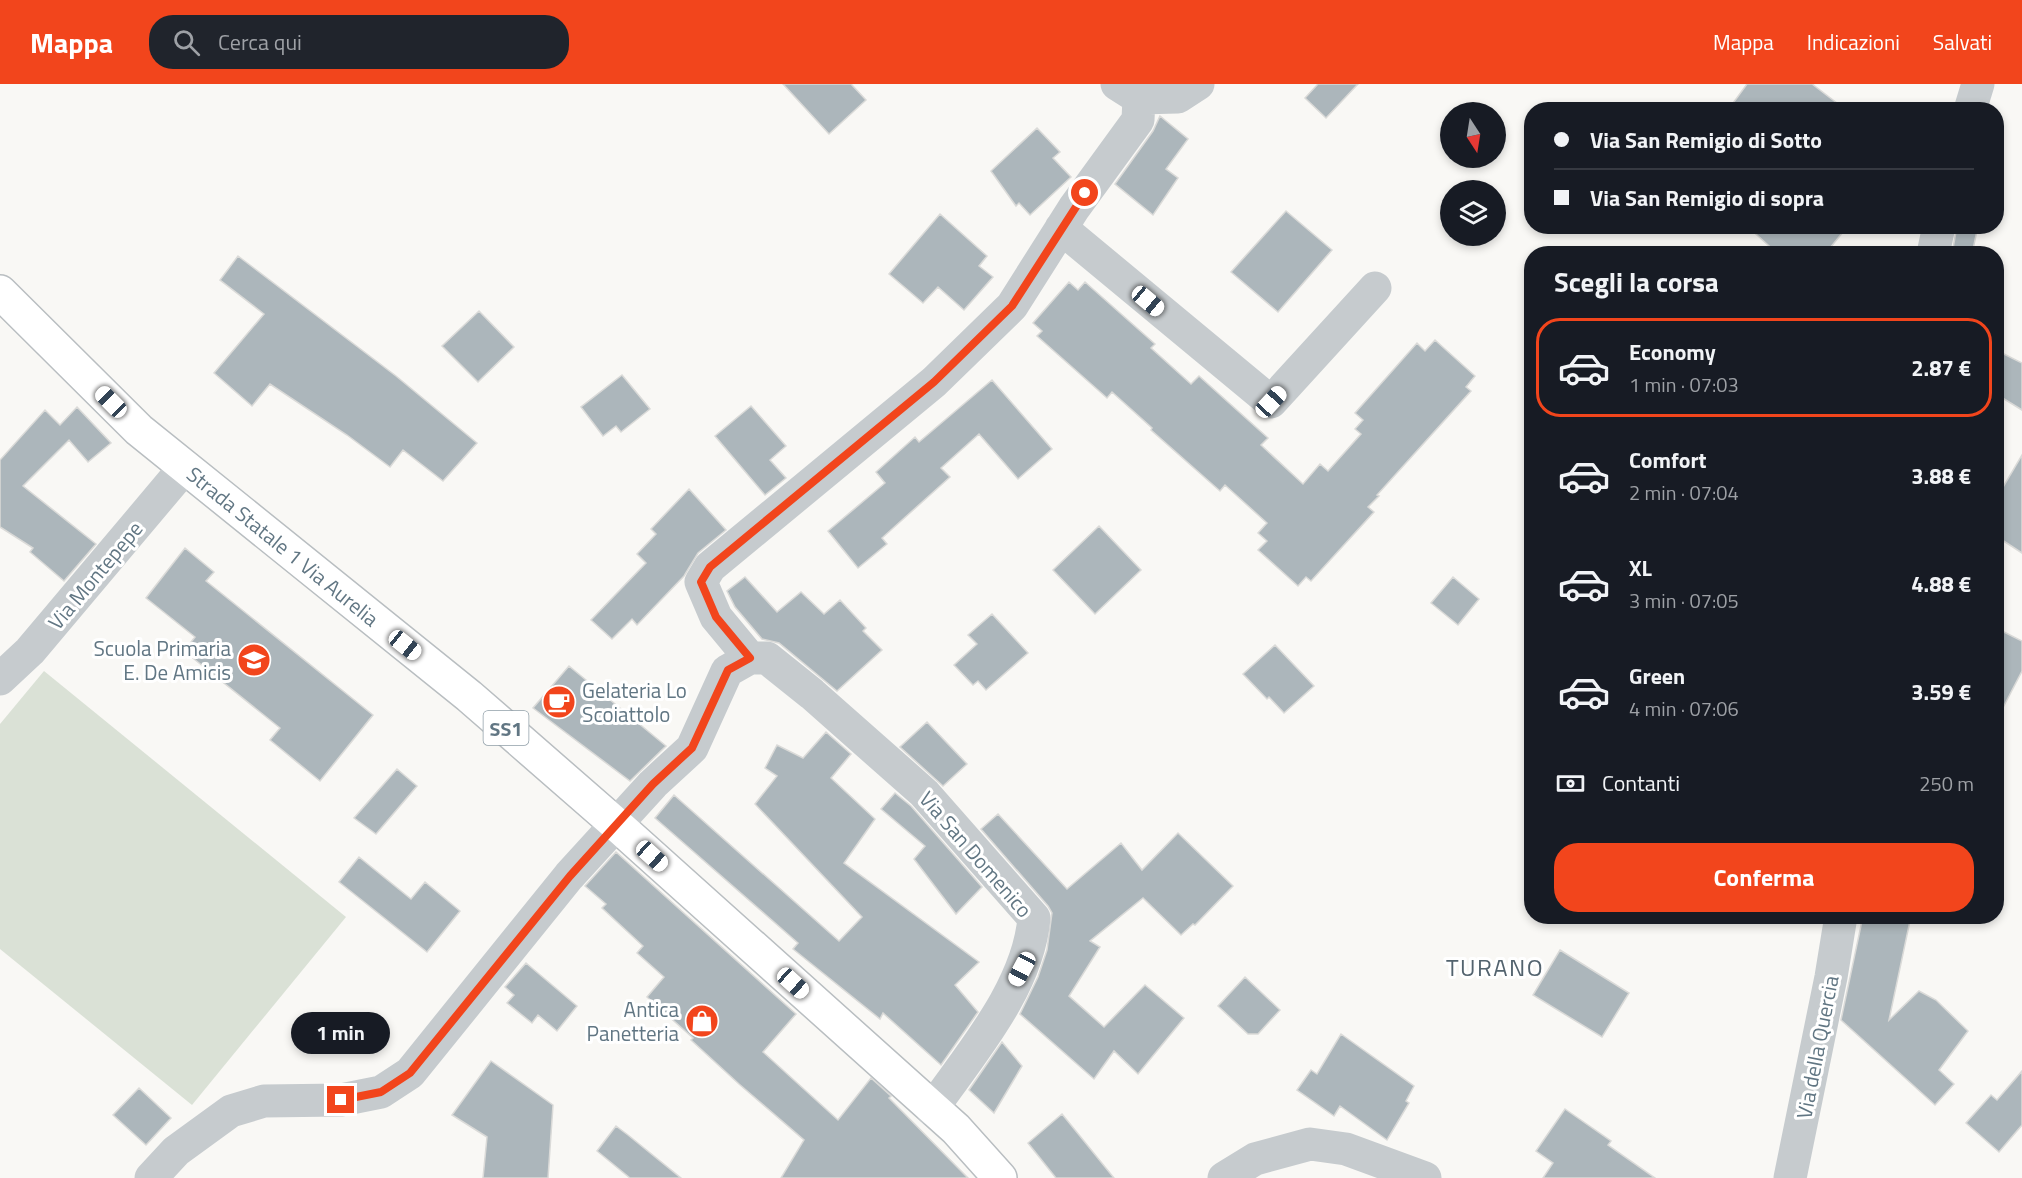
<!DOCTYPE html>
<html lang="it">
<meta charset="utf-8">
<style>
:root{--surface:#171b24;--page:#20242c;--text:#f1f3f6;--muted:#9ea1a6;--line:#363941;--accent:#f2451c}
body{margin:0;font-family:"Titillium Web",sans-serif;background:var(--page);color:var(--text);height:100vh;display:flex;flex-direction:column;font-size:22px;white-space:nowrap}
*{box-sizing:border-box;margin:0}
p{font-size:20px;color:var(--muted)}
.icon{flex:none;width:33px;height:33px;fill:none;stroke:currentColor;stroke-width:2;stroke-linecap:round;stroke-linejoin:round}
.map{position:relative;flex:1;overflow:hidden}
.sheet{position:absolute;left:1524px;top:162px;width:480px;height:678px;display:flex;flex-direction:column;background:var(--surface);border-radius:24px;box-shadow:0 3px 9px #0003}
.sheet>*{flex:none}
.top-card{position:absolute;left:1524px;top:18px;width:480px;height:132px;border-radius:24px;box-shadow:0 3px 9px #0003;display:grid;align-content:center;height:132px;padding:0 30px;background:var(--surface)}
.needle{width:39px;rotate:168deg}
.fabs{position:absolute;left:1440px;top:18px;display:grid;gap:12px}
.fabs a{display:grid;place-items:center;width:66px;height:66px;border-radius:50%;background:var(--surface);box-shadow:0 3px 9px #0003;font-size:30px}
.end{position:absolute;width:27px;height:27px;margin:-14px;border:8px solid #f2451c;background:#fff;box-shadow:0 0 0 3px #fff}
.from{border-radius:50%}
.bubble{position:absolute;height:42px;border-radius:21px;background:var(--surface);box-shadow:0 3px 9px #0003;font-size:20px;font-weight:700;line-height:42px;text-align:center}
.car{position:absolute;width:18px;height:36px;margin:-18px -9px;border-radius:8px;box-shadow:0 0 4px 2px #0007;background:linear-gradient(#fff 24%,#345 0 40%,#fff 0 76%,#345 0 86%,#fff 0)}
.top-card b{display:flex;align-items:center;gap:21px;height:57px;font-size:22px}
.top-card b+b{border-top:2px solid var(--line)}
.top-card i{width:15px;height:15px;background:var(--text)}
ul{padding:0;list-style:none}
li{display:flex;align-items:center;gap:18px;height:99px;margin:0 12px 9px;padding:0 18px;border:3px solid transparent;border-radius:24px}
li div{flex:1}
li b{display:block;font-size:22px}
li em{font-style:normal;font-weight:700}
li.on{border-color:var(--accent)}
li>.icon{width:54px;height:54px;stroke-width:1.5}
h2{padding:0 30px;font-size:27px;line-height:72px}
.pay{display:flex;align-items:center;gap:15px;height:66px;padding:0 30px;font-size:22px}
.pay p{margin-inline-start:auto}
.primary-button{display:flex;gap:12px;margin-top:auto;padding:12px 30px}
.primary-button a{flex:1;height:69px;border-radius:24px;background:var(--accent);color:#fff;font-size:24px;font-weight:700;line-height:69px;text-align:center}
header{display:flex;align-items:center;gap:36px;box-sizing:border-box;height:84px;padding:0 30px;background:var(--accent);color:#fff}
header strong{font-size:28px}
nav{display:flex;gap:33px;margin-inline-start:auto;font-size:21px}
.search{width:420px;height:54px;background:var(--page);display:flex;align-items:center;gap:15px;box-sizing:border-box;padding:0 21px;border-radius:24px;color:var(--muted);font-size:22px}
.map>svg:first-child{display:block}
.green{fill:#dae1d6}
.building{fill:#acb6bb;stroke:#dadad8;stroke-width:1.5}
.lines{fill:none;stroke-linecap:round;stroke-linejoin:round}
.major-casing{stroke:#b9bec1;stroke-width:36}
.minor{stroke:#c6cbce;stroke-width:33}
.major{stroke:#fff;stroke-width:33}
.route{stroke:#f2451c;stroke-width:8}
.labels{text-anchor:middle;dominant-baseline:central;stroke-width:6;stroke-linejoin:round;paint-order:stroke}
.shield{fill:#fff;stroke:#909fa8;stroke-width:1.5}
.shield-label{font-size:20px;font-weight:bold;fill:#617683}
.street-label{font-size:21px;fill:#617683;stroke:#fff}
.poi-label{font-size:21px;fill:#617683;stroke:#fff;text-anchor:end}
.quarter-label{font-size:24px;letter-spacing:1.5px;fill:#53636e;stroke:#fff}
</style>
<header>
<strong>Mappa</strong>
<div class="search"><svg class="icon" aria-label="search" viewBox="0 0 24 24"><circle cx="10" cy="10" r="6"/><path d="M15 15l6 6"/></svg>Cerca qui</div>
<nav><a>Mappa</a><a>Indicazioni</a><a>Salvati</a></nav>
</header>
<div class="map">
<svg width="2022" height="1094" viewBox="0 0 2022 1094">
<rect width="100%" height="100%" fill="#f9f8f5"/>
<path class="green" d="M 44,587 L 346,833 L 192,1021 L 0,865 L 0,640 Z"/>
<path class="building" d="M 783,0 L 851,0 L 866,16 L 829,50 Z
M 1318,0 L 1358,0 L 1326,34 L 1305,14 Z
M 1747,0 L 1812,0 L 1846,26 L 1728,26 Z
M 1160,32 L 1188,55 L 1166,85 L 1178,94 L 1153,131 L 1115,100 L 1153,47 Z
M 1037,44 L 1060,68 L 1053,74 L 1071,93 L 1030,131 L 1019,119 L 1016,122 L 991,87 Z
M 1286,127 L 1332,166 L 1278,228 L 1231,188 Z
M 940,130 L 987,172 L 979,182 L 993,193 L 964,226 L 938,203 L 923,219 L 889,190 Z
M 1747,142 L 1848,142 L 1825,170 L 1778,170 Z
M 1957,142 L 1978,142 L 1972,170 L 1952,170 Z
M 238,172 L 396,292 L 477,359 L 443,397 L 403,366 L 390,383 L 347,351 L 270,300 L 252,322 L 214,289 L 264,230 L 220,196 Z
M 1069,198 L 1078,206 L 1085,198 L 1155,260 L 1151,264 L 1191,300 L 1199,292 L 1268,354 L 1261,361 L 1303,400 L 1320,380 L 1328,387 L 1361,350 L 1355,345 L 1363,336 L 1355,329 L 1417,259 L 1425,267 L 1435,256 L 1475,292 L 1466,303 L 1471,307 L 1377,411 L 1379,412 L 1368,423 L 1374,428 L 1311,497 L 1306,493 L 1298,502 L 1258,466 L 1267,457 L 1258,449 L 1267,439 L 1225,401 L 1220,407 L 1151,346 L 1152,344 L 1112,308 L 1107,314 L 1037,252 L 1042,247 L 1033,239 Z
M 479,227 L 514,263 L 478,298 L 442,262 Z
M 1996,266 L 2022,279 L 2022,326 L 1996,310 Z
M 622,291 L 650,325 L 621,348 L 616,342 L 603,352 L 581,323 Z
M 992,296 L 1052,365 L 1018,395 L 979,350 L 941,384 L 950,393 L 882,454 L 887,460 L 858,484 L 828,447 L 885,399 L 876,388 L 915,353 L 919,358 Z
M 751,322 L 786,362 L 770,376 L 786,394 L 765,411 L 715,352 Z
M 77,323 L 111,359 L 88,378 L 69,356 L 23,402 L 96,460 L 64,497 L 30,468 L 33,464 L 0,443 L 0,376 L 45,326 L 60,341 Z
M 2022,371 L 2022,469 L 1996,452 L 1996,415 Z
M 689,405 L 726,446 L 698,469 L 684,492 L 637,541 L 632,535 L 612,555 L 591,536 L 646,479 L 637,470 L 656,450 L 651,445 Z
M 1099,442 L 1141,486 L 1095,530 L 1053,486 Z
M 185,464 L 214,488 L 206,497 L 373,631 L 320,697 L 270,656 L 280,644 L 184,567 L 195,553 L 146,514 Z
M 745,493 L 777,528 L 801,508 L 824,530 L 840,516 L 866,544 L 863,547 L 882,566 L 837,607 L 779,559 L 762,555 L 735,523 L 727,507 Z
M 1453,493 L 1479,515 L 1458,541 L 1431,519 Z
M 992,530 L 1028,569 L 986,606 L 978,597 L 973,601 L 954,581 L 977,560 L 968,551 Z
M 1996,544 L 2022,557 L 2022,587 L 1996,637 Z
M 1275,561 L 1314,602 L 1284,629 L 1269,613 L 1267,615 L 1243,590 Z
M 569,582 L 666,662 L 630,697 L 533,624 Z
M 927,638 L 967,680 L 943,702 L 900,663 Z
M 826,648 L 851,670 L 831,694 L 875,735 L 844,779 L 979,878 L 955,901 L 978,928 L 941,981 L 883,929 L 880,935 L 793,865 L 798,859 L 655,734 L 674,711 L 839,857 L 862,833 L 755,720 L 777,692 L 765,684 L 777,661 L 803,674 Z
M 397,685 L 417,702 L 376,750 L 354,734 Z
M 895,709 L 911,722 L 982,803 L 956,830 L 914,775 L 925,762 L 881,725 Z
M 998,730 L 1067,805 L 1121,759 L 1142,786 L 1178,749 L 1233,802 L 1195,841 L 1193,840 L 1181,851 L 1143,814 L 1090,857 L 1100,863 L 1069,912 L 1104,943 L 1145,901 L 1184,934 L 1138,990 L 1114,967 L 1094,995 L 1020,930 L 1038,893 L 1047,866 L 1052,829 L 1048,822 L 981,745 Z
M 616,768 L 796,930 L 763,968 L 838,1036 L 871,994 L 891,1012 L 889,1014 L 968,1094 L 781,1094 L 804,1056 L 739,1000 L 691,956 L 693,954 L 647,913 L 664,893 L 637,869 L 643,862 L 602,824 L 606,820 L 585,802 Z
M 359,773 L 411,815 L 425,798 L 460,827 L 427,868 L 339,798 Z
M 1863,832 L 1911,832 L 1889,936 L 1919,907 L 1936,916 L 1968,947 L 1939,986 L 1954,1000 L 1935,1021 L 1841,936 Z
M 1560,866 L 1629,909 L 1602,953 L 1533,911 Z
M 526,879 L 577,922 L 557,947 L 538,931 L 532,939 L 507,919 L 514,911 L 505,903 Z
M 1245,893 L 1280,926 L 1258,950 L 1248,950 L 1218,922 Z
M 1341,950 L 1414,1002 L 1406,1017 L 1409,1019 L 1387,1056 L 1340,1022 L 1334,1032 L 1297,1006 L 1311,986 L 1317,990 Z
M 1002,958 L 1022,982 L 994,1029 L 969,1006 Z
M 491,977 L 553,1021 L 548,1094 L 483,1094 L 487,1053 L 452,1031 Z
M 2022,987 L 2022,1041 L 1999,1068 L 1966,1039 L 1991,1011 L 1997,1016 Z
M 139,1004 L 171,1034 L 146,1061 L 113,1031 Z
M 1565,1025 L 1611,1057 L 1608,1061 L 1655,1094 L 1543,1094 L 1553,1079 L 1536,1067 Z
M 1062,1030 L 1114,1094 L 1056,1094 L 1028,1059 Z
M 616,1042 L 628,1051 L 681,1094 L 630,1094 L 597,1067 Z"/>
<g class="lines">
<defs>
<path id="major" d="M 0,208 L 139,346 L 469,612 L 617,741 L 956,1045 L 1000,1094"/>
</defs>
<use href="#major" class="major-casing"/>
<path class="minor" d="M 1117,0 L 1139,14 L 1178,13 L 1198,0
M 1970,26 L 1978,0
M 1061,144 L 1271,318 L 1375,204
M 1933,170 L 1939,142
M 750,574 L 716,533 L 701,498 L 710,483 L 934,298 L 1012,222 L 1074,124 L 1138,36 L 1139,14
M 750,574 L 767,574 L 812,610 L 924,709 L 1034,834 C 1028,904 971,969 932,1025
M 0,595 L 30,567 L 185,383
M 151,1094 L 176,1067 L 231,1027 L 264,1017 L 341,1016 L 381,1008 L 410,989 L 569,792 L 653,700 L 692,664 L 727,587 L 750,574
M 1224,1094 L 1255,1075 L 1310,1060 L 1346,1065 L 1425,1094
M 1790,1094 L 1831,893 L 1841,832"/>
<use href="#major" class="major"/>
</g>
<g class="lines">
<path class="route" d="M 341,1016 L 381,1008 L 410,989 L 570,792 L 653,700 L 692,664 L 728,586 L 750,574 L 716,533 L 701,498 L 710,483 L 934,298 L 1012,222 L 1085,109"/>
</g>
<defs>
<symbol id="school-disc" viewBox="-11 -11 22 22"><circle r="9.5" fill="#f2451c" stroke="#fff"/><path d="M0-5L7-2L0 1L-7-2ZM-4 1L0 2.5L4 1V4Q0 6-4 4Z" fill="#fff"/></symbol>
<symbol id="cafe-disc" viewBox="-11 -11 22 22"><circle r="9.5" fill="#f2451c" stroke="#fff"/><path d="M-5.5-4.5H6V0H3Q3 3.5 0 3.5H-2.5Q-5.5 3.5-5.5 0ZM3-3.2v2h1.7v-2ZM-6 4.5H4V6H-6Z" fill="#fff"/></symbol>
<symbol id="shop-disc" viewBox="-11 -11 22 22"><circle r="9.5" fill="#f2451c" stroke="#fff"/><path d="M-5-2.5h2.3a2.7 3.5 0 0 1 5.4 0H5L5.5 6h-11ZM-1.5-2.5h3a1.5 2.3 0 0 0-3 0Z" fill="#fff"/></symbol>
</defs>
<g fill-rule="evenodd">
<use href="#school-disc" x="235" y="557" width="38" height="38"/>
<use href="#cafe-disc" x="540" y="599" width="38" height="38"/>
<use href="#shop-disc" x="683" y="918" width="38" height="38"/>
</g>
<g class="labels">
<rect class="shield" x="483.5" y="627" width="45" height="34" rx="4.5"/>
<g class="shield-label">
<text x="506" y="644">SS1</text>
</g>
<g class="street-label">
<text transform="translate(283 462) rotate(39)">Strada Statale 1 Via Aurelia</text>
<text transform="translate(95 491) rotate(-50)">Via Montepepe</text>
<text transform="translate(976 770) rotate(49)">Via San Domenico</text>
<text transform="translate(1817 963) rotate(-79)">Via della Quercia</text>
</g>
<g class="poi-label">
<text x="231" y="564">Scuola Primaria<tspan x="231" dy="24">E. De Amicis</tspan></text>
<text x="582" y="606" text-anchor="start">Gelateria Lo<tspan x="582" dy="24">Scoiattolo</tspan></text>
<text x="679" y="925">Antica<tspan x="679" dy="24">Panetteria</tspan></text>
</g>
<g class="quarter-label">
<text x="1495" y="883">TURANO</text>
</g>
</g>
</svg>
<div class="fabs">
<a><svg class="needle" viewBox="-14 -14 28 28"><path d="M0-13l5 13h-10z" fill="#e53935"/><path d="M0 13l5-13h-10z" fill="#9ea1a6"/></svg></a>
<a><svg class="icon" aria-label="layers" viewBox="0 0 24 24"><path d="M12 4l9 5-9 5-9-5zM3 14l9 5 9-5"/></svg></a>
</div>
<i class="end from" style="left:1085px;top:109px"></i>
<i class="end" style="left:341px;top:1016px"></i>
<div class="bubble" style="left:291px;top:928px;width:99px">1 min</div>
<i class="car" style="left:1148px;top:217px;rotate:130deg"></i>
<i class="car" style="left:111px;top:318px;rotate:315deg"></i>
<i class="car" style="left:1271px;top:318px;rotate:43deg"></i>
<i class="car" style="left:405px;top:561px;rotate:129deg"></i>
<i class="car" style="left:652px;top:772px;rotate:132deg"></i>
<i class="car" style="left:1022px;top:885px;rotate:208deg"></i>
<i class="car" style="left:793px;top:899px;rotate:132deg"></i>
<div class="top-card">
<b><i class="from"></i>Via San Remigio di Sotto</b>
<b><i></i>Via San Remigio di sopra</b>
</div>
<section class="sheet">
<h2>Scegli la corsa</h2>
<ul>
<li class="on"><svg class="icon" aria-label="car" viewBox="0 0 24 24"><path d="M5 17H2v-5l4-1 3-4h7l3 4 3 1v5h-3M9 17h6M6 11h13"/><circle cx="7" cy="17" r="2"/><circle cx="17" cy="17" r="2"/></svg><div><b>Economy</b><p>1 min · 07:03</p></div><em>2.87 €</em></li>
<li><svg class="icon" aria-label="car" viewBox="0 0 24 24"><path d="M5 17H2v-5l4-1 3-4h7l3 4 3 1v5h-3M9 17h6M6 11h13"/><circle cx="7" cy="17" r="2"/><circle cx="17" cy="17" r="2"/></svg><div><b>Comfort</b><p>2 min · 07:04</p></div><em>3.88 €</em></li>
<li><svg class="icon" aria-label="car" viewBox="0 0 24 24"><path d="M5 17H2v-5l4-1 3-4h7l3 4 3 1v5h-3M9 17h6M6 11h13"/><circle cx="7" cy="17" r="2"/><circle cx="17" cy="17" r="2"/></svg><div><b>XL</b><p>3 min · 07:05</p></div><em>4.88 €</em></li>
<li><svg class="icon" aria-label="car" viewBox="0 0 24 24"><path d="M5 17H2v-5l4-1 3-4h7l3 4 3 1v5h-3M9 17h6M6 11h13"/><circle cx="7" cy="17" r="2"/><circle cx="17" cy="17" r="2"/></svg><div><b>Green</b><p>4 min · 07:06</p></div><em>3.59 €</em></li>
</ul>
<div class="pay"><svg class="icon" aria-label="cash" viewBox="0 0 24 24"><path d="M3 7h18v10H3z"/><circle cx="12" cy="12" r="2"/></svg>Contanti<p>250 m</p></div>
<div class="primary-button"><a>Conferma</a></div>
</section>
</div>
